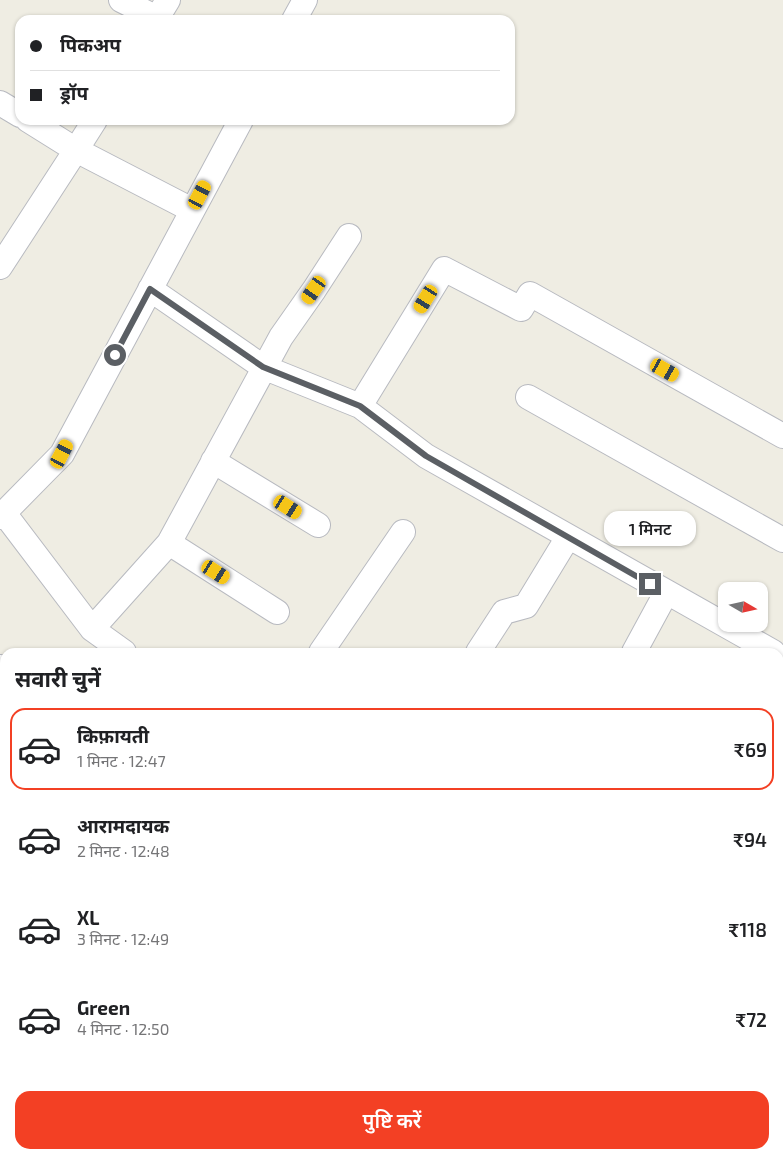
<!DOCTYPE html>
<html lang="hi">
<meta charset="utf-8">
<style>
:root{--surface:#fff;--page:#f6f6f6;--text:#202124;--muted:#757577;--line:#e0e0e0;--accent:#f34024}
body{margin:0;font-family:"Exo 2","Noto Sans Devanagari",sans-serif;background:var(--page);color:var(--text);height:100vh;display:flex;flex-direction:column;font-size:19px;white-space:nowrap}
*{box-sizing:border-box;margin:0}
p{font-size:16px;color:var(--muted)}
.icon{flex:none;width:28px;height:28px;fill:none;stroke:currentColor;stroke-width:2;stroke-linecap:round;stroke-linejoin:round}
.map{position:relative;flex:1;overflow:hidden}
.drawer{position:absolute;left:0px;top:648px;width:784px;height:511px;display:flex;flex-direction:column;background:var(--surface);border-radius:15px 15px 0 0;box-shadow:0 1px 4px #0004}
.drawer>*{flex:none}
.banner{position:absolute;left:15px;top:15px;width:500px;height:110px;border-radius:15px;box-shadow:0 1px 4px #0004;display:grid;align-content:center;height:110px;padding:0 15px;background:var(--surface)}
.needle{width:32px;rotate:99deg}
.tools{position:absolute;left:718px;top:582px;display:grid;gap:10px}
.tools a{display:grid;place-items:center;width:50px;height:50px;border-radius:10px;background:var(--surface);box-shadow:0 1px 4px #0004;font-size:25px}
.end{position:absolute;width:22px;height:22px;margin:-11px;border:6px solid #5b5f64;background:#fff;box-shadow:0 0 0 2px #fff}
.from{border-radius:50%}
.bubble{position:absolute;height:35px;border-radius:15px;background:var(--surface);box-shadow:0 1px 4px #0004;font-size:16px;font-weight:600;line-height:35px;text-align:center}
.car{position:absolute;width:15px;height:30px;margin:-15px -8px;border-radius:6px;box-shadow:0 0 4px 1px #0007;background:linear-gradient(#f5c518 24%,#345 0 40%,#f5c518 0 76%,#345 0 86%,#f5c518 0)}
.banner b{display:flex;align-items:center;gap:18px;height:48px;font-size:19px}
.banner b+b{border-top:1px solid var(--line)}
.banner i{width:12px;height:12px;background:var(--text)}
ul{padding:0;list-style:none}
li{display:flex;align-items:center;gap:15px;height:82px;margin:0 10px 8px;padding:0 5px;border:2px solid transparent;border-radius:15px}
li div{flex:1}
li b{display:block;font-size:19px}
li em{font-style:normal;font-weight:600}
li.on{border-color:var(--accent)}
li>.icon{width:45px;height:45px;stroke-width:1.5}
h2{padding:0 15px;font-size:22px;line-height:60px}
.cta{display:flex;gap:10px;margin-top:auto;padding:10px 15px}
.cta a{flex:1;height:58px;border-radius:15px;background:var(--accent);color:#fff;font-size:20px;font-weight:600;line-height:58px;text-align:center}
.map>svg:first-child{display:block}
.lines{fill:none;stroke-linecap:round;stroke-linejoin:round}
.minor-casing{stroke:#b8bac0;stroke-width:26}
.minor{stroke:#fff;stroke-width:24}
.route{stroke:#5b5f64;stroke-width:6}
</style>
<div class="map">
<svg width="783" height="1158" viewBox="0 0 783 1158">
<rect width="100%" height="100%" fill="#efede3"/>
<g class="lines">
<defs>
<path id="minor" d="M 121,0 L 157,18 L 168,0
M 294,20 L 305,0
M 0,103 L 20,115
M 28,120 L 76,150 L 95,120
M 0,267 L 76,150 L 192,210
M 150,289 L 263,367 L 360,406 L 426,456 L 773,652
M 528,397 L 783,540
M 360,406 L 444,269 L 521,309 L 530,294 L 783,436
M 213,461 L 318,525
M 4,513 L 92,629 L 124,652
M 0,517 L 62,454 L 241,120
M 169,543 L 277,612
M 92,629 L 169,543 L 281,337 L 314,290 L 349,236
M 321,652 L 403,532
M 478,652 L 504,612 L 526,606 L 568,537
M 634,652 L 666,593
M 0,667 L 5,673
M 779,763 L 783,766
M 0,840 L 5,835
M 779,1108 L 783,1111
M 5,1154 L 11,1158
M 657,1154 L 663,1158
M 121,1158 L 124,1154
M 276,1158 L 279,1154
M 501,1158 L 504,1154"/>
</defs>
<use href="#minor" class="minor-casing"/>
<use href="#minor" class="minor"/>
</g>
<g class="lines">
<path class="route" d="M 115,355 L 150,289 L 263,367 L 360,406 L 426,456 L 650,584"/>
</g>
</svg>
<div class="tools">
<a><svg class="needle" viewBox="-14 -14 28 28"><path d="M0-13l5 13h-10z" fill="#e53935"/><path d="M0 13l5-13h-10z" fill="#757577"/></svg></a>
</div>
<i class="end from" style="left:115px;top:355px"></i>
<i class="end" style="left:650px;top:584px"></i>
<div class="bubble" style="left:604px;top:511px;width:92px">1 मिनट</div>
<i class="car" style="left:200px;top:195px;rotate:28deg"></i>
<i class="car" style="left:314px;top:290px;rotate:215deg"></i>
<i class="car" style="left:426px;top:299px;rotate:212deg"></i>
<i class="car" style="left:665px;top:370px;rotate:119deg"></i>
<i class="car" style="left:62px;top:454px;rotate:28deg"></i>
<i class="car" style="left:288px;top:507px;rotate:122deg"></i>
<i class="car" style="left:216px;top:572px;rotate:122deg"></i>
<div class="banner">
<b><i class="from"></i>पिकअप</b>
<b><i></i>ड्रॉप</b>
</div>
<section class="drawer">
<h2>सवारी चुनें</h2>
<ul>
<li class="on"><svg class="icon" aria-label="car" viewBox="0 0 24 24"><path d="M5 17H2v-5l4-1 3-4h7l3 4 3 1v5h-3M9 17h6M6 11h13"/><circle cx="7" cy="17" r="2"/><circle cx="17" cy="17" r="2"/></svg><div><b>किफ़ायती</b><p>1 मिनट · 12:47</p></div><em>₹69</em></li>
<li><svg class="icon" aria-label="car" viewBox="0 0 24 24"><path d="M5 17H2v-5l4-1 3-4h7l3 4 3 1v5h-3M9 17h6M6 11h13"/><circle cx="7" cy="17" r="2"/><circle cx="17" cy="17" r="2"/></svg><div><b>आरामदायक</b><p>2 मिनट · 12:48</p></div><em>₹94</em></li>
<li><svg class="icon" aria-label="car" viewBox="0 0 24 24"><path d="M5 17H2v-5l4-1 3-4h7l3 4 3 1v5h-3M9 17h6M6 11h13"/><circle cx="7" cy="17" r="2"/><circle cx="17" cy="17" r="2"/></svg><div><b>XL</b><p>3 मिनट · 12:49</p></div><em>₹118</em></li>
<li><svg class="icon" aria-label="car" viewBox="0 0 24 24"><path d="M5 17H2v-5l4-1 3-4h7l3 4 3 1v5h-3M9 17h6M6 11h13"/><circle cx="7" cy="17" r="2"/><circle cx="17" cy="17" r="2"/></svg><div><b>Green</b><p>4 मिनट · 12:50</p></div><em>₹72</em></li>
</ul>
<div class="cta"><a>पुष्टि करें</a></div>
</section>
</div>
